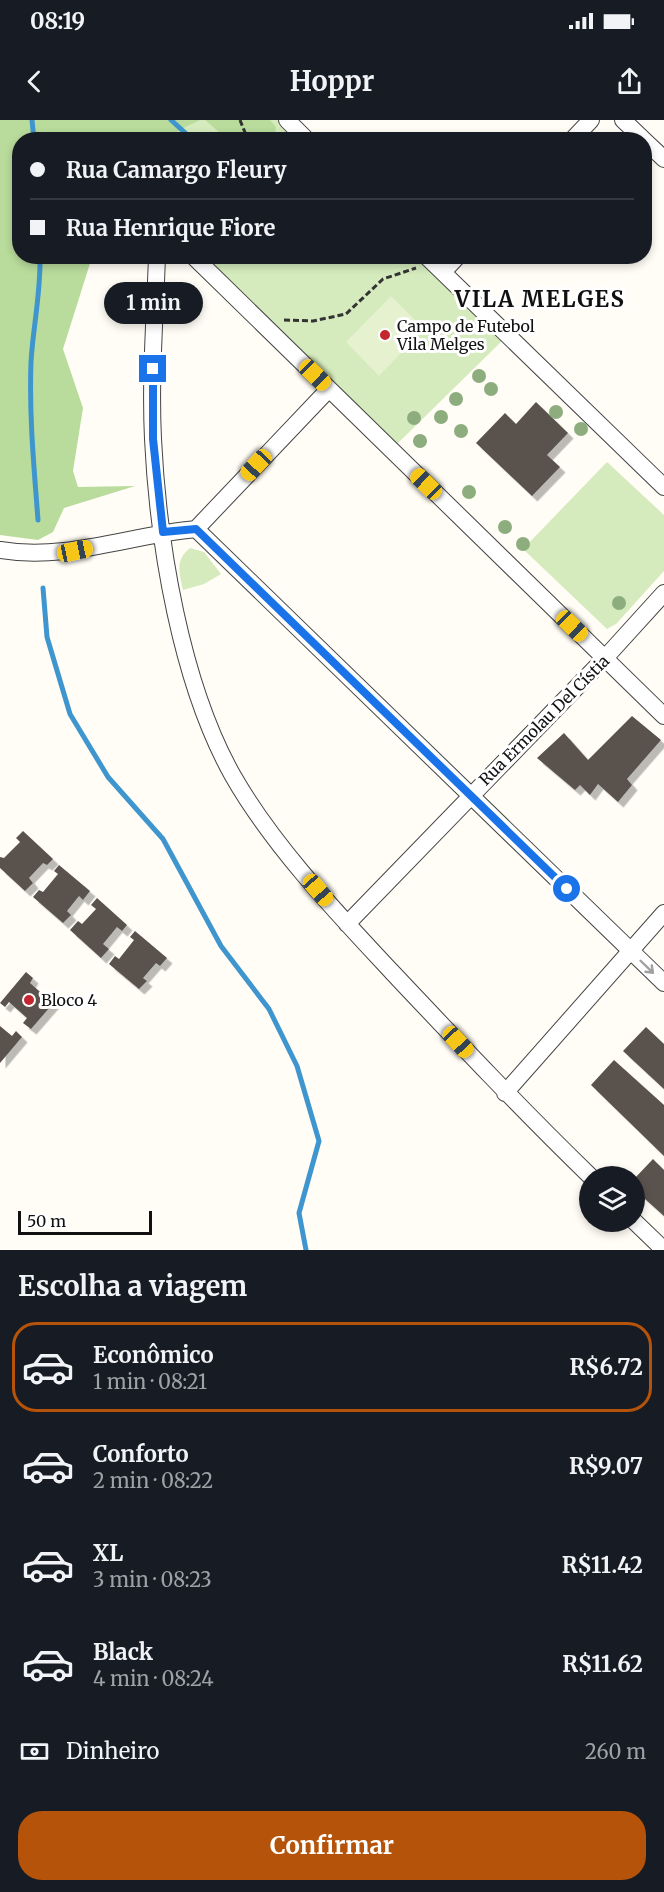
<!DOCTYPE html>
<html lang="pt">
<meta charset="utf-8">
<style>
:root{--surface:#171b24;--page:#20242c;--text:#f1f3f6;--muted:#9ea1a6;--line:#363941;--accent:#b45309}
body{margin:0;font-family:Merriweather,serif;background:var(--page);color:var(--text);height:100vh;display:flex;flex-direction:column;font-size:22px;white-space:nowrap}
*{box-sizing:border-box;margin:0}
p{font-size:20px;color:var(--muted)}
.icon{flex:none;width:33px;height:33px;fill:none;stroke:currentColor;stroke-width:2;stroke-linecap:round;stroke-linejoin:round}
.map{position:relative;height:1130px;overflow:hidden}
.drawer{display:flex;flex-direction:column;background:var(--surface);flex:1}
.drawer>*{flex:none}
.banner{position:absolute;left:12px;top:12px;width:640px;height:132px;border-radius:24px;box-shadow:0 3px 9px #0003;display:grid;align-content:center;height:132px;padding:0 18px;background:var(--surface)}
.tools{position:absolute;left:579px;top:1046px;display:grid;gap:12px}
.tools a{display:grid;place-items:center;width:66px;height:66px;border-radius:50%;background:var(--surface);box-shadow:0 3px 9px #0003;font-size:30px}
.scale{position:absolute;left:18px;bottom:15px;width:134px;box-sizing:border-box;padding-left:6px;border:3px solid #111;border-top:0;font-size:16px;line-height:21px;white-space:nowrap;color:#111;-webkit-text-stroke:4px #fff;paint-order:stroke}
.end{position:absolute;width:27px;height:27px;margin:-14px;border:8px solid #1a73e8;background:#fff;box-shadow:0 0 0 3px #fff}
.from{border-radius:50%}
.bubble{position:absolute;height:42px;border-radius:21px;background:var(--surface);box-shadow:0 3px 9px #0003;font-size:20px;font-weight:700;line-height:42px;text-align:center}
.car{position:absolute;width:18px;height:36px;margin:-18px -9px;border-radius:8px;box-shadow:0 0 4px 2px #0007;background:linear-gradient(#f5c518 24%,#345 0 40%,#f5c518 0 76%,#345 0 86%,#f5c518 0)}
.banner b{display:flex;align-items:center;gap:21px;height:57px;font-size:22px}
.banner b+b{border-top:2px solid var(--line)}
.banner i{width:15px;height:15px;background:var(--text)}
ul{padding:0;list-style:none}
li{display:flex;align-items:center;gap:18px;height:90px;margin:0 12px 9px;padding:0 6px;border:3px solid transparent;border-radius:24px}
li div{flex:1}
li b{display:block;font-size:22px}
li em{font-style:normal;font-weight:700}
li.current{border-color:var(--accent)}
li>.icon{width:54px;height:54px;stroke-width:1.5}
h2{padding:0 18px;font-size:27px;line-height:72px}
.pay{display:flex;align-items:center;gap:15px;height:66px;padding:0 18px;font-size:22px}
.pay p{margin-inline-start:auto}
.cta{display:flex;gap:12px;margin-top:auto;padding:12px 18px}
.cta a{flex:1;height:69px;border-radius:24px;background:var(--accent);color:#fff;font-size:24px;font-weight:700;line-height:69px;text-align:center}
.status{display:flex;justify-content:space-between;align-items:center;height:42px;padding:0 30px;background:var(--surface);direction:ltr}
.status svg{height:16px;fill:currentColor}
header{display:flex;justify-content:space-between;align-items:center;height:78px;padding:0 18px;background:var(--surface);font-size:27px;font-weight:700}
.map>svg:first-child{display:block}
.green{fill:#d5ebbd}
.forest{fill:#b9dc9c}
.pitch{fill:#e6f2cf}
.lines{fill:none;stroke-linecap:round;stroke-linejoin:round}
.stream{stroke:#3f96cf;stroke-width:5}
.building{fill:#5a524d;filter:url(#shadow)}
.street-casing{stroke:#444;stroke-width:18}
.path{stroke:#333;stroke-width:3;stroke-dasharray:6 3;stroke-linecap:butt}
.street{stroke:#fff;stroke-width:16}
.tree{fill:#8dad7f}
.oneway{stroke:#a0a0a0}
.route{stroke:#1a73e8;stroke-width:8}
.poi-dot{fill:#c4262e;stroke:#fff;stroke-width:2}
.labels{text-anchor:middle;dominant-baseline:central;stroke-width:6;stroke-linejoin:round;paint-order:stroke}
.poi-label{font-size:16px;fill:#111;stroke:#fff;text-anchor:start}
.street-label{font-size:16px;fill:#111;stroke:#fff}
.district-label{font-size:22px;font-weight:bold;letter-spacing:1.5px;fill:#111;stroke:#fff}
</style>
<div class="status"><b>08:19</b><svg viewBox="0 0 49 12"><path d="M0 12V9h3v3zM5 12V6h3v6zM10 12V3h3v9zM15 12V0h3v12zM26 1h20v11H26zM47 4h2v5h-2z"/></svg></div>
<header><svg class="icon" aria-label="back" viewBox="0 0 24 24"><path d="M15 5l-7 7 7 7"/></svg>Hoppr<svg class="icon" aria-label="share" viewBox="0 0 24 24"><path d="M12 15V3M7 8l5-5 5 5M5 13v7h14v-7"/></svg></header>
<div class="map">
<svg width="664" height="1130" viewBox="0 0 664 1130">
<defs>
<filter id="shadow"><feDropShadow dx="5.5" dy="5.5" stdDeviation="0" flood-color="#0004"/></filter>
</defs>
<rect width="100%" height="100%" fill="#fffdf5"/>
<path class="green" d="M 178,0 L 282,0 L 302,20 L 165,20 Z
M 194,137 L 421,137 L 505,218 L 393,328 Z
M 607,342 L 664,395 L 664,451 L 616,504 L 607,509 L 523,429 Z
M 190,428 L 204,432 L 221,454 L 204,464 L 183,470 C 179,452 175,440 190,428 Z"/>
<path class="forest" d="M 0,0 L 200,0 L 179,10 L 176,19 L 20,20 L 20,136 L 92,137 L 63,229 L 83,288 L 73,351 L 78,367 L 135,366 L 64,388 L 53,412 L 38,420 L 0,415 Z
M 205,0 L 270,0 L 276,7 L 274,19 L 227,19 Z"/>
<path class="pitch" d="M 391,176 L 424,209 L 379,256 L 346,222 Z"/>
<g class="lines">
<path class="stream" d="M 32,0 L 34,20
M 171,0 L 193,20
M 38,400 C 34,347 29,295 31,242 C 33,207 41,172 40,136
M 43,468 L 47,517 L 70,594 L 108,657 L 163,719 L 221,826 L 269,889 L 297,946 L 319,1021 L 299,1093 L 306,1130"/>
</g>
<path class="building" d="M 536,282 L 568,313 L 547,335 L 560,347 L 532,376 L 476,323 L 505,293 L 516,304 Z
M 632,596 L 661,620 L 627,659 L 632,665 L 618,682 L 598,664 L 590,675 L 580,665 L 575,670 L 537,638 L 564,613 L 588,640 Z
M 23,711 L 53,739 L 47,745 L 43,743 L 29,758 L 33,763 L 25,771 L 0,748 L 0,737 L 4,738 L 20,722 L 16,718 Z
M 59,745 L 90,771 L 83,780 L 79,776 L 67,791 L 71,795 L 63,803 L 33,777 L 39,770 L 43,772 L 58,754 L 54,751 Z
M 97,778 L 127,805 L 122,811 L 117,807 L 103,824 L 109,829 L 101,838 L 70,810 L 78,801 L 82,804 L 96,789 L 91,785 Z
M 135,811 L 167,838 L 160,846 L 156,843 L 143,858 L 147,861 L 139,869 L 109,844 L 115,836 L 119,839 L 134,820 L 130,817 Z
M 26,852 L 33,858 L 30,863 L 47,878 L 51,873 L 57,879 L 31,909 L 23,903 L 27,898 L 9,882 L 5,887 L 0,883 Z
M 0,906 L 12,916 L 16,911 L 22,917 L 0,943 Z
M 646,907 L 664,924 L 664,969 L 623,931 Z
M 614,940 L 664,985 L 664,1036 L 591,965 Z
M 653,1039 L 664,1050 L 664,1096 L 634,1069 L 634,1059 Z"/>
<g class="lines">
<defs>
<path id="street" d="M 287,0 L 307,20
M 623,0 L 644,20
M 572,20 L 591,0
M 645,21 L 664,39
M 157,136 C 155,197 150,258 153,319 C 158,424 181,564 233,656 C 273,726 337,793 392,852 C 457,921 522,990 590,1056
M 193,136 L 664,596
M 426,136 L 664,367
M 443,152 L 458,136
M 196,409 L 664,863
M 0,430 C 67,441 130,415 196,409 L 329,269
M 347,804 L 605,538 L 664,473
M 505,973 L 664,793
M 634,1101 L 664,1130"/>
</defs>
<use href="#street" class="street-casing"/>
<path class="path" d="M 240,0 L 248,20
M 284,200 L 313,201 L 346,194 L 383,159 L 416,148"/>
<use href="#street" class="street"/>
</g>
<g class="tree">
<circle cx="479" cy="256" r="7"/>
<circle cx="491" cy="269" r="7"/>
<circle cx="456" cy="279" r="7"/>
<circle cx="556" cy="292" r="7"/>
<circle cx="441" cy="297" r="7"/>
<circle cx="414" cy="298" r="7"/>
<circle cx="581" cy="309" r="7"/>
<circle cx="461" cy="311" r="7"/>
<circle cx="420" cy="321" r="7"/>
<circle cx="469" cy="372" r="7"/>
<circle cx="505" cy="407" r="7"/>
<circle cx="523" cy="424" r="7"/>
<circle cx="619" cy="483" r="7"/>
</g>
<defs><path id="oneway-shaft" d="M-6 0H5M1.5-3L5.5 0L1.5 3" fill="none" stroke-width="1.6" stroke-linecap="round" stroke-linejoin="round" transform="scale(1.5)"/></defs>
<use class="oneway" href="#oneway-shaft" transform="translate(647 847) rotate(44)"/>
<g class="lines">
<path class="route" d="M 153,249 L 153,319 L 163,412 L 196,409 L 567,769"/>
</g>
<g class="poi-dot">
<circle cx="385" cy="215" r="6"/>
<circle cx="29" cy="880" r="6"/>
</g>
<g class="labels">
<g class="poi-label">
<text x="397" y="206">Campo de Futebol<tspan x="397" dy="18">Vila Melges</tspan></text>
<text x="41" y="880">Bloco 4</text>
</g>
<g class="street-label">
<text transform="translate(544 600) rotate(-45)">Rua Ermolau Del Cístia</text>
</g>
<g class="district-label">
<text x="540" y="179">VILA MELGES</text>
</g>
</g>
</svg>
<div class="tools">
<a><svg class="icon" aria-label="layers" viewBox="0 0 24 24"><path d="M12 4l9 5-9 5-9-5zM3 14l9 5 9-5"/></svg></a>
</div>
<div class="scale">50 m</div>
<i class="end from" style="left:567px;top:769px"></i>
<i class="end" style="left:153px;top:249px"></i>
<div class="bubble" style="left:104px;top:162px;width:99px">1 min</div>
<i class="car" style="left:315px;top:255px;rotate:134deg"></i>
<i class="car" style="left:256px;top:345px;rotate:223deg"></i>
<i class="car" style="left:426px;top:364px;rotate:314deg"></i>
<i class="car" style="left:75px;top:431px;rotate:78deg"></i>
<i class="car" style="left:572px;top:506px;rotate:134deg"></i>
<i class="car" style="left:318px;top:770px;rotate:139deg"></i>
<i class="car" style="left:458px;top:922px;rotate:137deg"></i>
<div class="banner">
<b><i class="from"></i>Rua Camargo Fleury</b>
<b><i></i>Rua Henrique Fiore</b>
</div>
</div>
<section class="drawer">
<h2>Escolha a viagem</h2>
<ul>
<li class="current"><svg class="icon" aria-label="car" viewBox="0 0 24 24"><path d="M5 17H2v-5l4-1 3-4h7l3 4 3 1v5h-3M9 17h6M6 11h13"/><circle cx="7" cy="17" r="2"/><circle cx="17" cy="17" r="2"/></svg><div><b>Econômico</b><p>1 min · 08:21</p></div><em>R$6.72</em></li>
<li><svg class="icon" aria-label="car" viewBox="0 0 24 24"><path d="M5 17H2v-5l4-1 3-4h7l3 4 3 1v5h-3M9 17h6M6 11h13"/><circle cx="7" cy="17" r="2"/><circle cx="17" cy="17" r="2"/></svg><div><b>Conforto</b><p>2 min · 08:22</p></div><em>R$9.07</em></li>
<li><svg class="icon" aria-label="car" viewBox="0 0 24 24"><path d="M5 17H2v-5l4-1 3-4h7l3 4 3 1v5h-3M9 17h6M6 11h13"/><circle cx="7" cy="17" r="2"/><circle cx="17" cy="17" r="2"/></svg><div><b>XL</b><p>3 min · 08:23</p></div><em>R$11.42</em></li>
<li><svg class="icon" aria-label="car" viewBox="0 0 24 24"><path d="M5 17H2v-5l4-1 3-4h7l3 4 3 1v5h-3M9 17h6M6 11h13"/><circle cx="7" cy="17" r="2"/><circle cx="17" cy="17" r="2"/></svg><div><b>Black</b><p>4 min · 08:24</p></div><em>R$11.62</em></li>
</ul>
<div class="pay"><svg class="icon" aria-label="cash" viewBox="0 0 24 24"><path d="M3 7h18v10H3z"/><circle cx="12" cy="12" r="2"/></svg>Dinheiro<p>260 m</p></div>
<div class="cta"><a>Confirmar</a></div>
</section>
